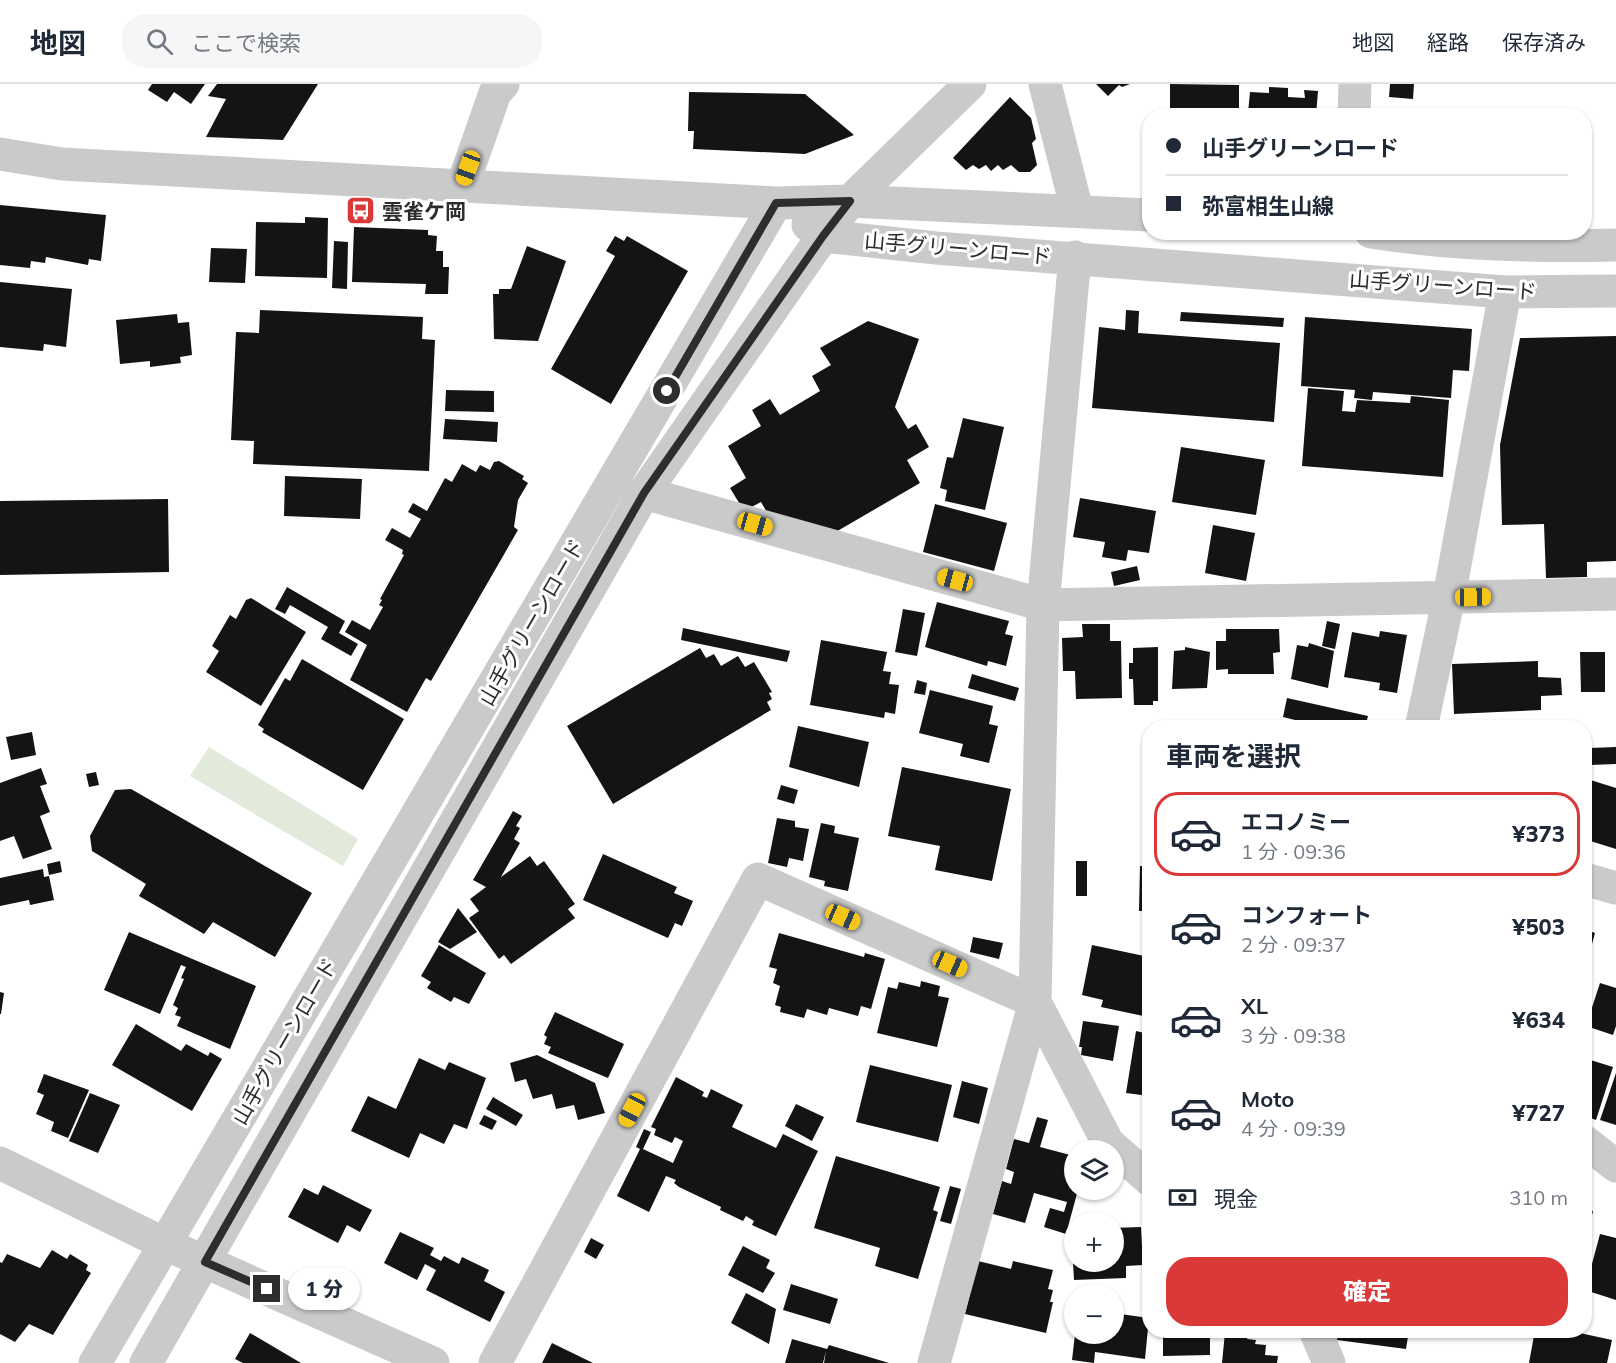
<!DOCTYPE html>
<html lang="ja">
<meta charset="utf-8">
<style>
:root{--surface:#fff;--page:#f6f6f7;--text:#1f2937;--muted:#747a83;--line:#e0e1e3;--accent:#db3838}
body{margin:0;font-family:Mulish,"Noto Sans JP",sans-serif;background:var(--page);color:var(--text);height:100vh;display:flex;flex-direction:column;font-size:22px;white-space:nowrap}
*{box-sizing:border-box;margin:0}
p{font-size:20px;color:var(--muted)}
.icon{flex:none;width:33px;height:33px;fill:none;stroke:currentColor;stroke-width:2;stroke-linecap:round;stroke-linejoin:round}
.map{position:relative;flex:1;overflow:hidden}
.panel{position:absolute;left:1142px;top:636px;width:450px;height:618px;display:flex;flex-direction:column;background:var(--surface);border-radius:24px;box-shadow:0 2px 4px #0004}
.panel>*{flex:none}
.top-card{position:absolute;left:1142px;top:24px;width:450px;height:132px;border-radius:24px;box-shadow:0 2px 4px #0004;display:grid;align-content:center;height:132px;padding:0 24px;background:var(--surface)}
.tools{position:absolute;left:1064px;top:1056px;display:grid;gap:12px}
.tools a{display:grid;place-items:center;width:60px;height:60px;border-radius:50%;background:var(--surface);box-shadow:0 2px 4px #0004;font-size:30px}
.end{position:absolute;width:27px;height:27px;margin:-14px;border:8px solid #2d2d2d;background:#fff;box-shadow:0 0 0 3px #fff}
.from{border-radius:50%}
.bubble{position:absolute;height:42px;border-radius:21px;background:var(--surface);box-shadow:0 2px 4px #0004;font-size:20px;font-weight:800;line-height:42px;text-align:center}
.car{position:absolute;width:18px;height:36px;margin:-18px -9px;border-radius:8px;box-shadow:0 0 4px 2px #0007;background:linear-gradient(#f5c518 24%,#345 0 40%,#f5c518 0 76%,#345 0 86%,#f5c518 0)}
.top-card b{display:flex;align-items:center;gap:21px;height:57px;font-size:22px}
.top-card b+b{border-top:2px solid var(--line)}
.top-card i{width:15px;height:15px;background:var(--text)}
ul{padding:0;list-style:none}
li{display:flex;align-items:center;gap:18px;height:84px;margin:0 12px 9px;padding:0 12px;border:3px solid transparent;border-radius:24px}
li div{flex:1}
li b{display:block;font-size:22px}
li em{font-style:normal;font-weight:800}
li.current{border-color:var(--accent)}
li>.icon{width:54px;height:54px;stroke-width:1.5}
h2{padding:0 24px;font-size:27px;line-height:72px}
.pay{display:flex;align-items:center;gap:15px;height:66px;padding:0 24px;font-size:22px}
.pay p{margin-inline-start:auto}
.action{display:flex;gap:12px;margin-top:auto;padding:12px 24px}
.action a{flex:1;height:69px;border-radius:24px;background:var(--accent);color:#fff;font-size:24px;font-weight:800;line-height:69px;text-align:center}
header{display:flex;align-items:center;gap:36px;box-sizing:border-box;height:84px;padding:0 30px;background:var(--surface);border-bottom:2px solid var(--line)}
header strong{font-size:28px}
nav{display:flex;gap:33px;margin-inline-start:auto;font-size:21px}
.search{width:420px;height:54px;background:var(--page);display:flex;align-items:center;gap:15px;box-sizing:border-box;padding:0 21px;border-radius:24px;color:var(--muted);font-size:22px}
.map>svg:first-child{display:block}
.green{fill:#e2eadb}
.building{fill:#141414}
.lines{fill:none;stroke-linecap:round;stroke-linejoin:round}
.minor{stroke:#cacaca;stroke-width:33}
.tertiary{stroke:#cacaca;stroke-width:33}
.route{stroke:#2d2d2d;stroke-width:8}
.labels{text-anchor:middle;dominant-baseline:central;stroke-width:6;stroke-linejoin:round;paint-order:stroke}
.poi-label{font-size:21px;font-weight:bold;fill:#2d2d2d;stroke:#fff;text-anchor:start}
.street-label{font-size:21px;fill:#2d2d2d;stroke:#fff}
</style>
<header>
<strong>地図</strong>
<div class="search"><svg class="icon" aria-label="search" viewBox="0 0 24 24"><circle cx="10" cy="10" r="6"/><path d="M15 15l6 6"/></svg>ここで検索</div>
<nav><a>地図</a><a>経路</a><a>保存済み</a></nav>
</header>
<div class="map">
<svg width="1616" height="1279" viewBox="0 0 1616 1279">
<rect width="100%" height="100%" fill="#fff"/>
<path class="green" d="M 209,663 L 358,755 L 343,782 L 190,692 Z"/>
<path class="building" d="M 152,0 L 205,0 L 191,20 L 174,8 L 167,18 L 148,6 Z
M 217,0 L 318,0 L 283,56 L 206,53 L 226,15 L 208,12 Z
M 1096,0 L 1130,0 L 1122,3 L 1119,1 L 1108,12 Z
M 1170,0 L 1239,1 L 1239,32 L 1170,32 Z
M 1390,0 L 1414,0 L 1413,15 L 1389,13 Z
M 1269,3 L 1288,4 L 1288,13 L 1305,14 L 1304,6 L 1318,7 L 1316,32 L 1244,32 L 1244,29 L 1248,29 L 1250,8 L 1269,9 Z
M 689,8 L 805,10 L 854,51 L 805,70 L 693,65 L 694,47 L 688,47 Z
M 1010,13 L 1031,34 L 1036,55 L 1032,59 L 1037,81 L 1030,88 L 1019,88 L 1011,81 L 1003,86 L 998,81 L 991,87 L 986,81 L 979,85 L 973,81 L 966,86 L 953,74 Z
M 0,121 L 106,131 L 101,177 L 89,175 L 88,181 L 46,173 L 45,179 L 31,177 L 30,184 L 0,181 Z
M 305,133 L 328,134 L 327,194 L 255,192 L 256,138 L 305,139 Z
M 354,143 L 428,146 L 428,151 L 437,152 L 436,167 L 443,167 L 443,183 L 449,183 L 448,210 L 425,210 L 426,200 L 352,198 Z
M 615,152 L 624,157 L 627,152 L 688,187 L 611,320 L 551,285 L 615,172 L 606,167 Z
M 334,157 L 348,158 L 347,205 L 332,204 Z
M 527,162 L 566,177 L 538,257 L 494,255 L 493,210 L 499,210 L 499,205 L 511,205 Z
M 211,164 L 247,165 L 245,199 L 209,198 Z
M 0,198 L 72,205 L 66,263 L 44,260 L 43,267 L 0,263 Z
M 260,226 L 423,233 L 422,255 L 435,256 L 429,387 L 253,380 L 254,357 L 231,356 L 236,248 L 259,249 Z
M 1126,226 L 1139,227 L 1138,249 L 1280,259 L 1274,338 L 1092,324 L 1099,243 L 1125,246 Z
M 1181,228 L 1284,234 L 1283,243 L 1180,237 Z
M 177,230 L 178,239 L 189,238 L 192,271 L 180,273 L 181,279 L 150,283 L 150,277 L 120,280 L 116,236 Z
M 1305,233 L 1472,245 L 1469,287 L 1453,286 L 1451,314 L 1373,308 L 1372,316 L 1354,314 L 1355,306 L 1301,302 Z
M 868,237 L 919,255 L 895,323 L 908,345 L 916,340 L 929,363 L 907,376 L 920,399 L 834,449 L 772,437 L 761,418 L 744,427 L 730,404 L 746,394 L 728,362 L 761,342 L 752,326 L 770,315 L 780,331 L 820,307 L 812,292 L 831,281 L 820,264 Z
M 1616,252 L 1616,477 L 1587,478 L 1587,493 L 1546,494 L 1544,440 L 1502,441 L 1500,361 L 1520,254 Z
M 1308,304 L 1344,307 L 1342,327 L 1355,328 L 1357,316 L 1410,319 L 1411,312 L 1449,316 L 1443,393 L 1302,382 Z
M 446,306 L 494,307 L 494,328 L 445,327 Z
M 963,334 L 1004,343 L 985,426 L 945,417 L 947,406 L 940,404 L 947,373 L 953,374 Z
M 445,335 L 498,338 L 497,358 L 443,355 Z
M 1181,363 L 1265,376 L 1256,431 L 1172,418 Z
M 499,377 L 524,392 L 522,395 L 528,399 L 518,416 L 514,443 L 518,446 L 431,597 L 426,594 L 407,628 L 350,596 L 367,561 L 345,548 L 352,536 L 370,546 L 383,523 L 379,521 L 382,516 L 380,515 L 404,471 L 402,470 L 403,466 L 385,456 L 392,444 L 410,454 L 421,435 L 408,428 L 413,419 L 427,427 L 445,394 L 452,398 L 462,380 L 476,388 L 480,381 L 490,386 L 494,378 Z
M 285,392 L 362,395 L 360,435 L 284,432 Z
M 1080,414 L 1156,427 L 1149,469 L 1128,466 L 1126,477 L 1102,473 L 1105,458 L 1073,453 Z
M 168,415 L 169,488 L 0,491 L 0,417 Z
M 935,420 L 1007,439 L 994,487 L 923,468 Z
M 1213,441 L 1255,449 L 1246,497 L 1205,489 Z
M 1137,482 L 1140,496 L 1114,502 L 1111,488 Z
M 287,503 L 345,537 L 339,549 L 358,560 L 351,572 L 321,555 L 328,543 L 290,521 L 285,530 L 275,525 Z
M 251,514 L 306,548 L 261,622 L 206,588 L 219,567 L 212,562 L 230,531 L 236,535 L 246,516 Z
M 937,518 L 1009,537 L 1005,550 L 1013,552 L 1006,582 L 988,577 L 987,582 L 925,563 Z
M 903,525 L 925,529 L 917,572 L 895,568 Z
M 1327,537 L 1340,540 L 1335,565 L 1322,562 Z
M 1082,540 L 1110,540 L 1110,557 L 1121,557 L 1122,614 L 1076,615 L 1075,587 L 1063,587 L 1062,554 L 1083,553 Z
M 683,544 L 790,567 L 787,578 L 681,556 Z
M 1226,545 L 1279,545 L 1280,568 L 1273,569 L 1274,590 L 1228,590 L 1228,585 L 1216,586 L 1216,557 L 1226,557 Z
M 1380,547 L 1407,551 L 1397,609 L 1379,606 L 1380,599 L 1344,593 L 1352,548 L 1379,553 Z
M 821,556 L 887,568 L 883,587 L 891,588 L 889,600 L 899,601 L 895,630 L 885,628 L 884,634 L 810,621 Z
M 1309,559 L 1334,567 L 1328,604 L 1291,595 L 1297,561 L 1308,563 Z
M 1158,563 L 1158,617 L 1153,617 L 1153,621 L 1134,621 L 1133,595 L 1129,595 L 1129,579 L 1133,579 L 1133,564 Z
M 1185,563 L 1210,568 L 1207,604 L 1172,605 L 1174,567 L 1185,566 Z
M 700,564 L 706,574 L 714,570 L 721,582 L 738,572 L 745,583 L 754,578 L 772,608 L 769,609 L 772,615 L 767,618 L 771,626 L 613,720 L 567,642 Z
M 1580,568 L 1605,568 L 1605,608 L 1581,608 Z
M 302,575 L 404,635 L 363,706 L 262,648 L 264,645 L 258,641 L 285,594 L 290,597 Z
M 1538,577 L 1538,593 L 1561,594 L 1562,611 L 1541,612 L 1541,626 L 1454,630 L 1452,580 Z
M 972,590 L 1019,604 L 1015,617 L 968,604 Z
M 917,596 L 927,599 L 925,611 L 914,609 Z
M 930,606 L 993,622 L 989,640 L 998,642 L 989,679 L 960,672 L 963,660 L 919,649 Z
M 1287,614 L 1368,632 L 1365,644 L 1327,644 L 1283,633 Z
M 798,642 L 869,658 L 859,703 L 789,683 Z
M 32,648 L 36,671 L 11,676 L 6,653 Z
M 1616,663 L 1616,680 L 1590,681 L 1589,664 Z
M 902,683 L 1011,705 L 992,797 L 935,786 L 940,762 L 888,752 Z
M 41,684 L 47,700 L 40,702 L 50,728 L 40,732 L 52,765 L 23,775 L 14,752 L 0,757 L 0,699 Z
M 96,688 L 99,701 L 89,703 L 86,690 Z
M 1584,694 L 1616,704 L 1616,765 L 1584,755 Z
M 781,701 L 798,706 L 794,720 L 777,715 Z
M 131,705 L 312,809 L 275,873 L 213,838 L 204,850 L 139,812 L 146,800 L 92,767 L 90,752 L 115,706 Z
M 513,727 L 522,732 L 516,742 L 520,744 L 514,755 L 520,759 L 501,793 L 530,772 L 537,782 L 544,777 L 575,820 L 568,825 L 575,834 L 511,880 L 504,871 L 499,875 L 469,834 L 479,827 L 470,815 L 486,803 L 473,796 Z
M 777,734 L 795,737 L 795,743 L 809,745 L 803,777 L 789,774 L 787,783 L 768,779 Z
M 821,739 L 835,742 L 834,749 L 859,754 L 848,807 L 824,802 L 825,797 L 809,793 Z
M 603,770 L 677,803 L 674,809 L 693,817 L 682,842 L 675,839 L 668,854 L 583,816 Z
M 60,777 L 62,788 L 49,791 L 47,780 Z
M 1076,777 L 1087,777 L 1087,812 L 1076,812 Z
M 1140,782 L 1149,782 L 1149,827 L 1139,827 Z
M 43,785 L 44,793 L 49,792 L 54,816 L 30,821 L 29,816 L 0,822 L 0,794 Z
M 458,824 L 477,848 L 450,865 L 438,858 Z
M 1584,845 L 1595,849 L 1585,886 L 1584,886 Z
M 129,848 L 256,902 L 230,965 L 177,942 L 181,933 L 175,931 L 178,924 L 173,921 L 184,895 L 181,894 L 186,883 L 181,881 L 160,930 L 104,906 Z
M 779,849 L 864,873 L 865,869 L 885,875 L 871,925 L 861,922 L 858,932 L 829,924 L 827,931 L 807,925 L 804,934 L 780,928 L 781,923 L 775,921 L 780,902 L 773,899 L 777,885 L 769,883 Z
M 973,853 L 1003,859 L 999,875 L 970,868 Z
M 439,861 L 486,889 L 469,920 L 454,913 L 451,918 L 427,904 L 431,898 L 421,892 Z
M 1092,861 L 1149,873 L 1148,933 L 1101,923 L 1103,916 L 1082,911 Z
M 921,897 L 940,902 L 938,912 L 949,914 L 937,963 L 877,949 L 888,903 L 897,905 L 899,898 L 920,903 Z
M 1600,899 L 1616,904 L 1616,942 L 1613,951 L 1586,942 Z
M 0,908 L 4,909 L 1,930 L 0,930 Z
M 555,928 L 624,960 L 608,994 L 548,969 L 551,963 L 544,960 L 547,953 L 544,951 Z
M 1083,937 L 1119,942 L 1113,977 L 1081,971 L 1082,963 L 1079,963 Z
M 136,940 L 181,967 L 186,960 L 208,972 L 210,968 L 222,975 L 192,1027 L 112,981 Z
M 1136,947 L 1149,950 L 1149,1012 L 1126,1009 Z
M 537,971 L 595,999 L 605,1029 L 578,1036 L 574,1021 L 556,1025 L 552,1010 L 533,1015 L 526,995 L 515,998 L 510,979 Z
M 419,974 L 445,986 L 449,978 L 486,994 L 467,1045 L 454,1040 L 444,1060 L 420,1049 L 409,1074 L 351,1047 L 368,1012 L 396,1025 Z
M 1584,974 L 1613,983 L 1596,1036 L 1584,1032 Z
M 870,981 L 952,1001 L 938,1058 L 856,1038 Z
M 1616,989 L 1616,1041 L 1600,1036 Z
M 44,990 L 89,1006 L 68,1054 L 51,1047 L 54,1038 L 36,1030 L 44,1011 L 37,1008 Z
M 676,993 L 704,1008 L 702,1012 L 707,1014 L 711,1005 L 743,1021 L 732,1043 L 776,1064 L 783,1050 L 818,1067 L 776,1152 L 752,1141 L 754,1137 L 746,1132 L 743,1137 L 720,1126 L 721,1123 L 679,1103 L 674,1099 L 676,1096 L 666,1092 L 649,1128 L 617,1112 L 640,1065 L 636,1063 L 644,1045 L 651,1048 L 643,1065 L 673,1079 L 683,1057 L 675,1053 L 672,1059 L 654,1051 L 656,1045 L 651,1043 Z
M 962,997 L 988,1004 L 979,1040 L 953,1033 Z
M 90,1009 L 120,1021 L 98,1069 L 69,1057 Z
M 493,1013 L 523,1031 L 516,1042 L 486,1025 Z
M 796,1020 L 824,1033 L 812,1057 L 785,1042 Z
M 484,1031 L 497,1037 L 492,1046 L 479,1040 Z
M 1037,1033 L 1048,1036 L 1040,1063 L 1074,1072 L 1074,1106 L 1078,1106 L 1066,1150 L 1044,1143 L 1050,1124 L 1064,1128 L 1067,1118 L 1034,1109 L 1025,1139 L 993,1130 L 1002,1097 L 1011,1100 L 1014,1088 L 1006,1085 L 1014,1055 L 1029,1059 Z
M 836,1072 L 940,1103 L 933,1126 L 938,1128 L 918,1195 L 875,1182 L 880,1164 L 814,1144 Z
M 323,1101 L 372,1126 L 360,1148 L 347,1141 L 338,1159 L 288,1133 L 304,1104 L 318,1111 Z
M 950,1102 L 961,1105 L 951,1140 L 940,1137 Z
M 1584,1125 L 1593,1127 L 1585,1161 L 1584,1161 Z
M 1141,1143 L 1143,1181 L 1126,1182 L 1126,1194 L 1074,1196 L 1073,1178 L 1113,1178 L 1113,1144 Z
M 400,1148 L 434,1164 L 430,1171 L 441,1177 L 444,1172 L 459,1180 L 462,1173 L 489,1186 L 484,1197 L 505,1208 L 490,1238 L 426,1206 L 436,1186 L 425,1180 L 417,1196 L 384,1179 Z
M 1600,1150 L 1616,1154 L 1616,1216 L 1585,1206 Z
M 591,1154 L 604,1161 L 596,1175 L 584,1168 Z
M 743,1162 L 770,1176 L 766,1184 L 775,1189 L 763,1209 L 728,1191 Z
M 52,1166 L 67,1175 L 70,1170 L 88,1181 L 86,1186 L 91,1189 L 53,1251 L 29,1240 L 15,1258 L 0,1250 L 0,1178 L 2,1179 L 7,1170 L 40,1184 Z
M 978,1177 L 1011,1185 L 1013,1177 L 1053,1186 L 1048,1205 L 1053,1206 L 1050,1218 L 1053,1218 L 1046,1249 L 965,1230 Z
M 791,1200 L 838,1215 L 830,1240 L 783,1226 Z
M 746,1209 L 776,1225 L 769,1260 L 731,1239 Z
M 1113,1229 L 1149,1234 L 1145,1275 L 1095,1268 L 1094,1279 L 1072,1276 L 1075,1250 L 1113,1250 Z
M 1163,1246 L 1210,1246 L 1210,1271 L 1163,1272 Z
M 1338,1246 L 1409,1246 L 1406,1265 L 1337,1256 Z
M 1535,1246 L 1566,1246 L 1612,1256 L 1607,1279 L 1529,1279 Z
M 1225,1248 L 1248,1250 L 1247,1255 L 1256,1256 L 1255,1260 L 1266,1261 L 1265,1271 L 1278,1272 L 1277,1279 L 1222,1279 Z
M 250,1249 L 301,1279 L 243,1279 L 235,1275 Z
M 792,1255 L 827,1265 L 829,1261 L 889,1279 L 824,1279 L 826,1267 L 823,1279 L 785,1279 Z
M 552,1259 L 593,1279 L 542,1279 Z"/>
<g class="lines">
<path class="minor" d="M 1045,0 L 1077,126
M 1354,32 L 1355,0
M 462,103 L 495,9 L 503,0
M 644,409 L 1043,521 L 1616,510
M 1421,644 L 1449,513 L 1505,208
M 1584,795 L 1616,804
M 1584,1057 L 1616,1082
M 1315,1246 L 1329,1279
M 495,1279 L 758,795 L 1035,918 L 1108,1059 L 1149,1095
M 934,1279 L 1035,918 L 1043,521 L 1075,173"/>
<path class="tertiary" d="M 0,70 L 62,80 L 776,119 L 850,117 L 1149,131
M 808,141 L 823,152 L 936,164 L 1505,208 L 1616,207
M 1371,148 C 1452,161 1534,163 1616,161
M 0,1079 L 165,1160 L 433,1279
M 95,1279 L 776,119
M 146,1279 L 644,409 L 823,152 L 850,117 L 970,0"/>
</g>
<g class="lines">
<path class="route" d="M 267,1205 L 205,1178 L 644,409 L 823,152 L 850,117 L 776,119 L 667,307"/>
</g>
<defs>
<symbol id="bus-square" viewBox="-11 -11 22 22"><rect x="-9" y="-9" width="18" height="18" rx="4" fill="#db3838" stroke="#fff"/><path d="M-5-6H5V4H4V6H2V4H-2V6H-4V4H-5ZM-3.5-4V0h7V-4ZM-3.5 1.2v1.5H-2V1.2ZM2 1.2v1.5H3.5V1.2Z" fill="#fff"/></symbol>
</defs>
<g fill-rule="evenodd">
<use href="#bus-square" x="344" y="110" width="33" height="33"/>
</g>
<g class="labels">
<g class="poi-label">
<text x="382" y="127">雲雀ケ岡</text>
</g>
<g class="street-label">
<text transform="translate(958 164) rotate(5)">山手グリーンロード</text>
<text transform="translate(1443 201) rotate(4)">山手グリーンロード</text>
<text transform="translate(531 538) rotate(-60)">山手グリーンロード</text>
<text transform="translate(284 957) rotate(-60)">山手グリーンロード</text>
</g>
</g>
</svg>
<div class="tools">
<a><svg class="icon" aria-label="layers" viewBox="0 0 24 24"><path d="M12 4l9 5-9 5-9-5zM3 14l9 5 9-5"/></svg></a>
<a>+</a>
<a>−</a>
</div>
<i class="end from" style="left:667px;top:307px"></i>
<i class="end" style="left:267px;top:1205px"></i>
<div class="bubble" style="left:288px;top:1184px;width:72px">1 分</div>
<i class="car" style="left:468px;top:84px;rotate:200deg"></i>
<i class="car" style="left:755px;top:440px;rotate:106deg"></i>
<i class="car" style="left:955px;top:496px;rotate:285deg"></i>
<i class="car" style="left:1473px;top:513px;rotate:89deg"></i>
<i class="car" style="left:843px;top:833px;rotate:114deg"></i>
<i class="car" style="left:950px;top:880px;rotate:114deg"></i>
<i class="car" style="left:632px;top:1026px;rotate:208deg"></i>
<div class="top-card">
<b><i class="from"></i>山手グリーンロード</b>
<b><i></i>弥富相生山線</b>
</div>
<section class="panel">
<h2>車両を選択</h2>
<ul>
<li class="current"><svg class="icon" aria-label="car" viewBox="0 0 24 24"><path d="M5 17H2v-5l4-1 3-4h7l3 4 3 1v5h-3M9 17h6M6 11h13"/><circle cx="7" cy="17" r="2"/><circle cx="17" cy="17" r="2"/></svg><div><b>エコノミー</b><p>1 分 · 09:36</p></div><em>¥373</em></li>
<li><svg class="icon" aria-label="car" viewBox="0 0 24 24"><path d="M5 17H2v-5l4-1 3-4h7l3 4 3 1v5h-3M9 17h6M6 11h13"/><circle cx="7" cy="17" r="2"/><circle cx="17" cy="17" r="2"/></svg><div><b>コンフォート</b><p>2 分 · 09:37</p></div><em>¥503</em></li>
<li><svg class="icon" aria-label="car" viewBox="0 0 24 24"><path d="M5 17H2v-5l4-1 3-4h7l3 4 3 1v5h-3M9 17h6M6 11h13"/><circle cx="7" cy="17" r="2"/><circle cx="17" cy="17" r="2"/></svg><div><b>XL</b><p>3 分 · 09:38</p></div><em>¥634</em></li>
<li><svg class="icon" aria-label="car" viewBox="0 0 24 24"><path d="M5 17H2v-5l4-1 3-4h7l3 4 3 1v5h-3M9 17h6M6 11h13"/><circle cx="7" cy="17" r="2"/><circle cx="17" cy="17" r="2"/></svg><div><b>Moto</b><p>4 分 · 09:39</p></div><em>¥727</em></li>
</ul>
<div class="pay"><svg class="icon" aria-label="cash" viewBox="0 0 24 24"><path d="M3 7h18v10H3z"/><circle cx="12" cy="12" r="2"/></svg>現金<p>310 m</p></div>
<div class="action"><a>確定</a></div>
</section>
</div>
